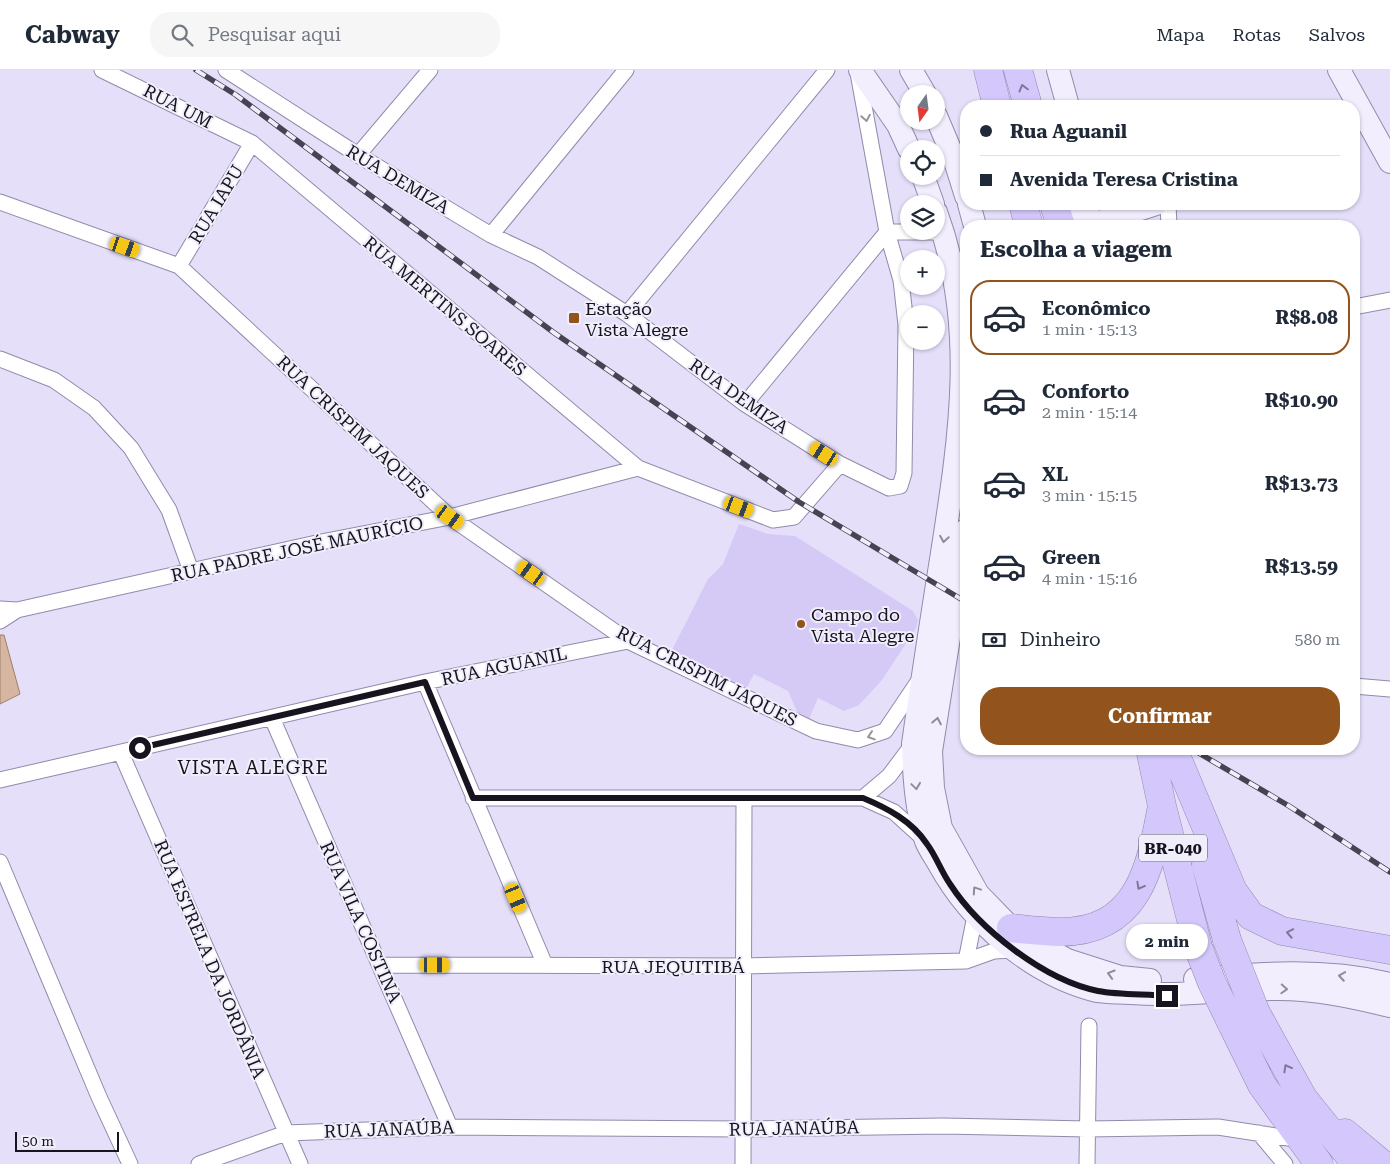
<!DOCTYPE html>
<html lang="pt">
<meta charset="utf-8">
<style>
:root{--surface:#fff;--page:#f6f6f7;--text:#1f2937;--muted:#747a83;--line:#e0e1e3;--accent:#93531c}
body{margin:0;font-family:"Roboto Serif",serif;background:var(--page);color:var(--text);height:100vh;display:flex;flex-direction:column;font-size:19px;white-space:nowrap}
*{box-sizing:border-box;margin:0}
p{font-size:16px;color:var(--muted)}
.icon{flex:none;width:28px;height:28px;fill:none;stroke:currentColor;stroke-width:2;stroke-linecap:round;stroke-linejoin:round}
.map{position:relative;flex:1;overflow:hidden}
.side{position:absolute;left:960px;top:150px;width:400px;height:535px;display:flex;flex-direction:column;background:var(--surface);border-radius:20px;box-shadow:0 1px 4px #0004}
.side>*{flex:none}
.top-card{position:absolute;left:960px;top:30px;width:400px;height:110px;border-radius:20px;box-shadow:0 1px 4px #0004;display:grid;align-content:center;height:110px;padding:0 20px;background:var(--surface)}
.needle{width:32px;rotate:194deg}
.controls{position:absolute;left:900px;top:15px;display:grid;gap:10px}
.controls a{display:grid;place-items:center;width:45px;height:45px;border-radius:50%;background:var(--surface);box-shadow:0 1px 4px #0004;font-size:25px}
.scale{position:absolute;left:15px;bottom:12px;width:104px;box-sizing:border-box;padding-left:5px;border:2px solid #17141f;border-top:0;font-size:14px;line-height:18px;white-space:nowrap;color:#17141f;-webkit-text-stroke:4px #f1eefc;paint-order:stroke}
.end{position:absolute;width:22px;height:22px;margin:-11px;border:6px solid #17141f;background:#fff;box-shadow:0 0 0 2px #fff}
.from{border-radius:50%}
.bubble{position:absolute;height:35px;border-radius:18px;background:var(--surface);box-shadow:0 1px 4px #0004;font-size:16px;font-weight:700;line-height:35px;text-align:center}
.car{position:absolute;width:15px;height:30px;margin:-15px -8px;border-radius:6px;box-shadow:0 0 4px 1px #0007;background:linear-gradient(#f5c518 24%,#345 0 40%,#f5c518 0 76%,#345 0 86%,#f5c518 0)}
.top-card b{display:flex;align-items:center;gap:18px;height:48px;font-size:19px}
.top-card b+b{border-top:1px solid var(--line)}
.top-card i{width:12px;height:12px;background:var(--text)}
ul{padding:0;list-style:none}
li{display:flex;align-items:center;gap:15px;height:75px;margin:0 10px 8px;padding:0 10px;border:2px solid transparent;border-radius:20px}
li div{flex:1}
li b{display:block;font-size:19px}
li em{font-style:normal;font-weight:700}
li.selected{border-color:var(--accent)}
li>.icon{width:45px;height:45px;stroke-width:1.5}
h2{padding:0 20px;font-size:22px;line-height:60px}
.pay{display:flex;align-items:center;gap:12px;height:55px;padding:0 20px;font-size:19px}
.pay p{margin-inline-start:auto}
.button{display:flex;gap:10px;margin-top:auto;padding:10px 20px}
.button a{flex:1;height:58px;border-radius:20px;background:var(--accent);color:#fff;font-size:20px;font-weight:700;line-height:58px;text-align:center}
header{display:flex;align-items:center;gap:30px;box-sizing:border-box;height:70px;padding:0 25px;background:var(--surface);border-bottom:1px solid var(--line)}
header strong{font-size:24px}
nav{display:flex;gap:28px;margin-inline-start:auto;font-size:18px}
.search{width:350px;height:45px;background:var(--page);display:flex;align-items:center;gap:12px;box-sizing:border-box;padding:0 18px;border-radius:20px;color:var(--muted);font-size:19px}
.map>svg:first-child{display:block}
.green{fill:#d5caf6}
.building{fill:#d6b6a0;stroke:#9d806b}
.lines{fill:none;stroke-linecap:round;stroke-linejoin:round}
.street-casing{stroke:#928aaa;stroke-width:17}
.secondary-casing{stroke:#928aaa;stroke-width:24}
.highway-casing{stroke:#9288ae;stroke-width:29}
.street{stroke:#fff;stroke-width:15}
.secondary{stroke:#f2eefe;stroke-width:22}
.highway{stroke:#d4c7fb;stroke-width:28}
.rail-casing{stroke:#474352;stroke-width:5.5}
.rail{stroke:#f1eefc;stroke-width:4;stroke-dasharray:11;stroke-linecap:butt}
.highway-bridge-casing{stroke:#9288ae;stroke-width:29;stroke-linecap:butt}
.highway-bridge{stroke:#d4c7fb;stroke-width:28}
.oneway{stroke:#7f7698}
.oneway2{stroke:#97959a}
.oneway3{stroke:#8f8c9a}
.route{stroke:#17141f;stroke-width:6}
.poi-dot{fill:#93531c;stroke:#f1eefc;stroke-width:2}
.labels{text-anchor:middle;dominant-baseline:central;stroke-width:4;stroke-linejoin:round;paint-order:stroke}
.shield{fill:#f1eefc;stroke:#585561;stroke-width:1}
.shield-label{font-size:16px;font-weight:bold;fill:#17141f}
.street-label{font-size:18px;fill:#17141f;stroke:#f1eefc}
.poi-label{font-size:18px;fill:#17141f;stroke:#f1eefc;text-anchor:start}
.neighbourhood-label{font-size:19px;letter-spacing:1px;fill:#17141f;stroke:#f1eefc}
</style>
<header>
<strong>Cabway</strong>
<div class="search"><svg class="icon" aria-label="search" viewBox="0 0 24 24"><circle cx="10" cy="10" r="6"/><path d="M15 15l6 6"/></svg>Pesquisar aqui</div>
<nav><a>Mapa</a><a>Rotas</a><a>Salvos</a></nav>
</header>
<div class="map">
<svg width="1390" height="1094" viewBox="0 0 1390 1094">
<rect width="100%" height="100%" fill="#e5dffa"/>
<path class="green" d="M 739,454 L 768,464 L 795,466 L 913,541 L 918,550 L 916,558 L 882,610 L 859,635 L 844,641 L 818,628 L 809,649 L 798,644 L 788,621 L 754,604 L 745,621 L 671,582 L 708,509 L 723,494 Z"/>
<path class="building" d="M 0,565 L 4,565 L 20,624 L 0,634 Z"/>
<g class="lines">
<defs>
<path id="street" d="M 102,0 L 252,73 L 638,398
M 226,0 L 358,85 L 491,165 L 538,187 L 627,244 L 745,334 L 840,394 L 889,418 L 900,416 L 904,403 L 906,255 L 901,210 L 887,162 L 858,3
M 358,85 L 430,0
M 0,132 L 179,196 L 450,447 L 628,571 L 816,661 L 858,670 L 885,661 L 920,609
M 1168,134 L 1169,156
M 887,162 L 944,162
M 491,165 L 626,0
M 179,196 L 252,73
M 1354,237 L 1390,230
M 627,244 L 827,0
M 0,289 L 54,310 L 94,338 L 131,378 L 169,440 L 191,501
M 745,334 L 887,162
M 0,539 L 17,540 L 321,472 L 450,447 L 638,398 L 773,450 L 794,447 L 840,394
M 0,551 L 17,540
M 425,612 L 545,895
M 1354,616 L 1390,619
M 272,648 L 450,1057
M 121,683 L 300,1094
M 0,710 L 425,612 L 628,571
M 473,728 L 863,728 L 894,742 L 925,770
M 863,728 L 889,706 L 913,674
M 0,792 L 99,1027 L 130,1094
M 966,891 L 975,846
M 380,895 L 743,896 L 966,891 L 994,881 L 1015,880
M 1259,1063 L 1285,1094
M 199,1094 L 286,1063 L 450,1057 L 743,1059 L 943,1056 L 1087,1059 L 1218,1057 L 1301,1070
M 743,1094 L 744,728
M 1087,1094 L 1089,956"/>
<path id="secondary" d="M 860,0 L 898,55 L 909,79
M 911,0 L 925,24
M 1058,0 L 1068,36
M 1339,0 L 1390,92
M 936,46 L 955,91 L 966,126
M 923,106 L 933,134
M 969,134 L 975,156
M 1062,134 L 1082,147 L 1100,152 L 1156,134
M 936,142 C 978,255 960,367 942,483 C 932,546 922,610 913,674 C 914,706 916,740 926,771 C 929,779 935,787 939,794 C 971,852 1032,905 1097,921 C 1108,923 1120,922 1131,923 C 1181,927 1229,919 1278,919 C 1317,919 1353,927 1390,936
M 966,460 L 931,681 L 933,718 L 941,758 L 978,824 L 1011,858 L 1067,890 L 1120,907 L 1150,910
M 1195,909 C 1260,903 1326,898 1390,914"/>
<path id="highway" d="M 988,0 L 997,36
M 1018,0 L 1028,36
M 1023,134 L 1029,156
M 1054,134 L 1061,156
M 1150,679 L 1162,736 L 1198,877
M 1175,683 L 1233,821 L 1251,846 L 1282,861 L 1390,880
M 1206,795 L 1227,870
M 1011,858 C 1026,860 1042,861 1057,862 C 1138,863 1150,800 1162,736
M 1256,943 L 1303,1028 L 1356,1094
M 1231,952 L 1262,1015 L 1319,1094
M 1345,1063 L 1382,1094"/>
</defs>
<use href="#street" class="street-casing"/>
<use href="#secondary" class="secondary-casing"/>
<use href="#highway" class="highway-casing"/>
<use href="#street" class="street"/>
<use href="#secondary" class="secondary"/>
<use href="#highway" class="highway"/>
<defs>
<path id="rail" d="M 196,0 L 236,25 L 553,262 L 799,432 L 966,532
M 1192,679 L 1289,736 L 1390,802"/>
</defs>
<use href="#rail" class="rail-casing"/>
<use href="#rail" class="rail"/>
<defs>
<path id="highway-bridge" d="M 1227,870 L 1256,943
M 1198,877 L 1212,913 L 1231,952"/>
</defs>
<use href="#highway-bridge" class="highway-bridge-casing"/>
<use href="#highway-bridge" class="highway-bridge"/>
</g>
<defs><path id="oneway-chevron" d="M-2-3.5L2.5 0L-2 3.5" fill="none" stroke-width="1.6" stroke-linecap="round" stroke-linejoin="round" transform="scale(1.25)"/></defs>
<g class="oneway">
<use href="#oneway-chevron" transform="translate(1023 18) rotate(-105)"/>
<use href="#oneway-chevron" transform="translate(1140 816) rotate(119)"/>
<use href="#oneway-chevron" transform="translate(1290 863) rotate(-169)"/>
<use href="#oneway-chevron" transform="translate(1287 998) rotate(-119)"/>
</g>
<g class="oneway2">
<use href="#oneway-chevron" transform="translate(866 48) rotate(80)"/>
<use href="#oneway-chevron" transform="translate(871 666) rotate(162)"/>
</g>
<g class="oneway3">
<use href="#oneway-chevron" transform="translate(944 469) rotate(99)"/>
<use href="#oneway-chevron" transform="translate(937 651) rotate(-79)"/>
<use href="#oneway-chevron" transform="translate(916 716) rotate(82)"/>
<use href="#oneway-chevron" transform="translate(976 820) rotate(-124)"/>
<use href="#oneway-chevron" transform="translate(1111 904) rotate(-163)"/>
<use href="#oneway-chevron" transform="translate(1342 906) rotate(-171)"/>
<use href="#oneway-chevron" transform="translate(1284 919) rotate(3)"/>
</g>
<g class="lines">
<path class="route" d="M 140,678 L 425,612 L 473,728 L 863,728 C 887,738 912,751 927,774 C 936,786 941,801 950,814 C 979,859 1044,910 1098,921 C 1120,925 1145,924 1167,926"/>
</g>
<g class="poi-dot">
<rect x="568" y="242" width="12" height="12" rx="2.5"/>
<circle cx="801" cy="554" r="5"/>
</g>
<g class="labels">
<rect class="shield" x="1139" y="764.5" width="68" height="27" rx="4"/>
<g class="shield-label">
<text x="1173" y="778">BR-040</text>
</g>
<g class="street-label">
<text transform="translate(178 36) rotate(27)">RUA UM</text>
<text transform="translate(398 109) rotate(31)">RUA DEMIZA</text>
<text transform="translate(216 134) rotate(-59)">RUA IAPU</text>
<text transform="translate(445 236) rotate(40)">RUA MERTINS SOARES</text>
<text transform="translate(739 326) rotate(35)">RUA DEMIZA</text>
<text transform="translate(353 357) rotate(43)">RUA CRISPIM JAQUES</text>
<text transform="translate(297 479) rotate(-12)">RUA PADRE JOSÉ MAURÍCIO</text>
<text transform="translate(504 596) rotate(-12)">RUA AGUANIL</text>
<text transform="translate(707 606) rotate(27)">RUA CRISPIM JAQUES</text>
<text transform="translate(361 852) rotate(66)">RUA VILA COSTINA</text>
<text transform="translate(210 889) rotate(67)">RUA ESTRELA DA JORDÂNIA</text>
<text x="673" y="896">RUA JEQUITIBÁ</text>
<text transform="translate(794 1058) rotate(-1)">RUA JANAÚBA</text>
<text transform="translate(389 1059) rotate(-2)">RUA JANAÚBA</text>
</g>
<g class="poi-label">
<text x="585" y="238">Estação<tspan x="585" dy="21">Vista Alegre</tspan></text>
<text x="811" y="544">Campo do<tspan x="811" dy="21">Vista Alegre</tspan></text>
</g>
<g class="neighbourhood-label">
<text x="253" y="697">VISTA ALEGRE</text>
</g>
</g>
</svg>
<div class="controls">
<a><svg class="needle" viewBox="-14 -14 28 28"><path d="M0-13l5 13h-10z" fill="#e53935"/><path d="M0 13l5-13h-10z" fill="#747a83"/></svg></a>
<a><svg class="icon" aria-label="locate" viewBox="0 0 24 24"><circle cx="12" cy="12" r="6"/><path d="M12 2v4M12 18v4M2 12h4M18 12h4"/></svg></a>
<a><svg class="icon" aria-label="layers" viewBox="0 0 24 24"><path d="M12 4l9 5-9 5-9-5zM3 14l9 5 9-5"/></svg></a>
<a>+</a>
<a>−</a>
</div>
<div class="scale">50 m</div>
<i class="end from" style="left:140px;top:678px"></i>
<i class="end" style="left:1167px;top:926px"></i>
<div class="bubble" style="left:1126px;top:854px;width:82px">2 min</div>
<i class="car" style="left:125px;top:177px;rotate:109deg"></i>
<i class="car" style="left:824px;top:384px;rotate:302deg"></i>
<i class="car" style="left:739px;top:437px;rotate:111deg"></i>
<i class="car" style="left:450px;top:447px;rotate:125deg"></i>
<i class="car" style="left:531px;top:503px;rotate:305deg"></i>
<i class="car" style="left:516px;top:828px;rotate:157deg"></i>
<i class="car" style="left:435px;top:895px;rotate:90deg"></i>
<div class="top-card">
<b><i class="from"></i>Rua Aguanil</b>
<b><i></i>Avenida Teresa Cristina</b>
</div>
<section class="side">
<h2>Escolha a viagem</h2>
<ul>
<li class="selected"><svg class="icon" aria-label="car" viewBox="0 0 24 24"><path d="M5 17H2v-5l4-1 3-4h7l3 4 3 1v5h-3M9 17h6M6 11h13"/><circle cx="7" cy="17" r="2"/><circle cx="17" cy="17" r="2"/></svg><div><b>Econômico</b><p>1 min · 15:13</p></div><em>R$8.08</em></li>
<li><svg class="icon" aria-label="car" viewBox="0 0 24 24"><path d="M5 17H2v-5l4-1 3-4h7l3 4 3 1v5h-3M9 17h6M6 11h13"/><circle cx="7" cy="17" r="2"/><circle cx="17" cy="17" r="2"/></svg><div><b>Conforto</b><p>2 min · 15:14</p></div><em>R$10.90</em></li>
<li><svg class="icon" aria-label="car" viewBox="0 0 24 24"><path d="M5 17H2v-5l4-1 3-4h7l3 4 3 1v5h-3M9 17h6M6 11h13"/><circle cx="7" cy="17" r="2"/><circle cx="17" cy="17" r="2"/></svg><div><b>XL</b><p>3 min · 15:15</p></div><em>R$13.73</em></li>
<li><svg class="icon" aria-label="car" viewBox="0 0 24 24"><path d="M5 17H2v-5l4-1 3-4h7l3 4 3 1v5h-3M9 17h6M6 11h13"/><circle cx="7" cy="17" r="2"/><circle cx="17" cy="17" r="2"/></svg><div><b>Green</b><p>4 min · 15:16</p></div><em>R$13.59</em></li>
</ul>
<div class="pay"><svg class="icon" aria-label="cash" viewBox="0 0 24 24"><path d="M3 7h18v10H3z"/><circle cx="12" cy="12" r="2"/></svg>Dinheiro<p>580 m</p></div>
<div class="button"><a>Confirmar</a></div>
</section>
</div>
